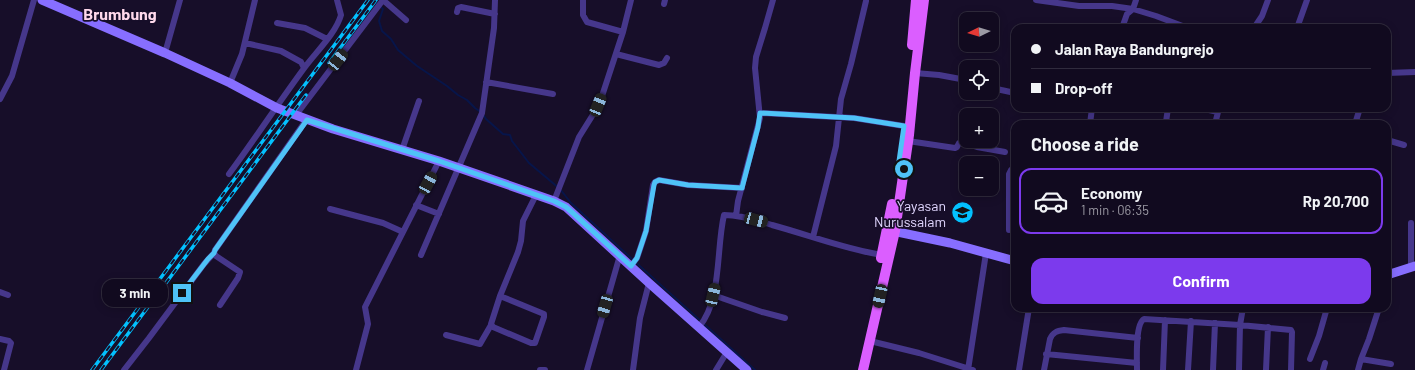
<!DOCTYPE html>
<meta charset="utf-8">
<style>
:root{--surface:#110a1f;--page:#1a1328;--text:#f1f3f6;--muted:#9c9aa4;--line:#302b3d;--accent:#7c3aed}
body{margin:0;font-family:Barlow,sans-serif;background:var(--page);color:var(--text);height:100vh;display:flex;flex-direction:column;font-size:15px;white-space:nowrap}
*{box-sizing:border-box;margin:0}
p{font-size:13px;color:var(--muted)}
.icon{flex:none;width:22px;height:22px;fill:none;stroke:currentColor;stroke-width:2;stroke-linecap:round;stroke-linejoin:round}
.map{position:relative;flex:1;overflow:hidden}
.details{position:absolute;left:1011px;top:120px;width:380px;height:192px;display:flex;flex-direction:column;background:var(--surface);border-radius:12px;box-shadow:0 2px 10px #0003,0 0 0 1px var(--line)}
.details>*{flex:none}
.guide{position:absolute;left:1011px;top:24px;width:380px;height:88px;border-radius:12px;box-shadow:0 2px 10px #0003,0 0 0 1px var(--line);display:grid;align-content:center;height:88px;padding:0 20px;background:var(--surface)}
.needle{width:26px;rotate:265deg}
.tools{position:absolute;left:959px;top:12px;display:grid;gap:8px}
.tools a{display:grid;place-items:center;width:40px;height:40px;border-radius:8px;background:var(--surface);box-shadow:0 2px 10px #0003,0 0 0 1px var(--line);font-size:20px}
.end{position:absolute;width:18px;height:18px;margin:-9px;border:5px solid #4fc3f7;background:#111;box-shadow:0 0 0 2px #111}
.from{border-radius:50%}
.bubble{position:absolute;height:28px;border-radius:12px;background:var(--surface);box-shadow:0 2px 10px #0003,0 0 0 1px var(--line);font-size:13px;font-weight:700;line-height:28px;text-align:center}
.car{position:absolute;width:12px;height:24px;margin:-12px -6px;border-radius:5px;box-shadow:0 0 3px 1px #0007;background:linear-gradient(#222 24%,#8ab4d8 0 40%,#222 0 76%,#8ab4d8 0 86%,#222 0)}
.guide b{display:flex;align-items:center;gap:14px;height:38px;font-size:15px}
.guide b+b{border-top:1px solid var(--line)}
.guide i{width:10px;height:10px;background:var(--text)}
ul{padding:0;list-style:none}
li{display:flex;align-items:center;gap:12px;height:66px;margin:0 8px 6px;padding:0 12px;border:2px solid transparent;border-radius:12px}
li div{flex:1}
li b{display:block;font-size:15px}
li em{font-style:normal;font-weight:700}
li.active{border-color:var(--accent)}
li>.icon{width:36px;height:36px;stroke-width:1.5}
h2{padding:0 20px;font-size:18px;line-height:48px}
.cta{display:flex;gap:8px;margin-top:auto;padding:8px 20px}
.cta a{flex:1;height:46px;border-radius:12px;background:var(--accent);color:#fff;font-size:16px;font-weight:700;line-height:46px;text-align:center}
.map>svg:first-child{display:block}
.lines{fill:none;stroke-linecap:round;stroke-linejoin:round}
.stream{stroke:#07154a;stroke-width:2}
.street{stroke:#46378b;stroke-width:6}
.secondary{stroke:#876eff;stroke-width:9}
.primary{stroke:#db5eff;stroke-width:10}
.rail-casing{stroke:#03c1ff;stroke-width:3.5}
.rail{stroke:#170e29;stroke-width:2;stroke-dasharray:6;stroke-linecap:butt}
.route{stroke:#4fc3f7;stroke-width:5}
.labels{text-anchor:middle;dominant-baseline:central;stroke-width:3.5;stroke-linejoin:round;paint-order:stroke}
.poi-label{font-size:14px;fill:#e1d7ff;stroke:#170e29;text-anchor:end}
.quarter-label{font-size:16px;font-weight:bold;fill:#ffd9ec;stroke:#170e29}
</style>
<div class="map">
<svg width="1415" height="370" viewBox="0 0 1415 370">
<rect width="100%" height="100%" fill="#170e29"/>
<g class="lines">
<path class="stream" d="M 372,0 L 383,9 L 379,21 L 382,31 L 391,39 L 398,50 L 417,66 L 447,86 L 458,95 L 467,100 L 475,108 L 482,113 L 486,119 L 503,134 L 510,135 L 512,141 L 529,163 L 560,189 L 571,203 L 622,250 L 755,370"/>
<path class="street" d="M 383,0 L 406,20
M 583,0 L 583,15 L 587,22 L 623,32
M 1036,0 L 1079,6 L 1112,6 L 1133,9 L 1156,16 L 1188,28
M 664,4 L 665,0
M 457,12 L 458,8 L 461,7 L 495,14
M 277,23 L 305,28 L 327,39
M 1122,28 L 1127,14 L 1133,9 L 1136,0
M 1254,28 L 1262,16 L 1268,0
M 1297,28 L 1307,0
M 245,43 L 281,51 L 301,62 L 304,68
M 165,53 L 180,0
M 616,54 L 659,65 L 664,63 L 667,58
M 915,73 L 939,75 L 966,80
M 1387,73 L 1415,72
M 486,82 L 553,94
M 230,83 L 242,54 L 255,0
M 992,88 L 1015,93
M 0,99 L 12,76 L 34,0
M 1080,108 L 1092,110
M 1168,108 L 1166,122 L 1170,123 L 1169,124
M 1200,108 L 1218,112
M 760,113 L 854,118 L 904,126
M 296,115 L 383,0
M 1090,124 L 1092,108
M 1215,124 L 1219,108
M 1355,124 L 1360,108
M 1387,140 L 1404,145
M 908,141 L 955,148 L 957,147 L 959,143 L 962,142 L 977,147 L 1005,152
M 402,150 L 419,101
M 229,174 C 255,139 279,102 305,67 C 316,52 336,33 341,15 L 337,0
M 554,201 L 579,137 L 599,105 L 603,93 L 623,32 L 631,0
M 416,205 L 439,214
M 330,209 L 383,223 L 403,232
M 736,216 L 738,201 L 760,118 L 755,68 L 756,57 L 765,28 L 773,0
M 1009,230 L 1009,174 L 1011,170 L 1015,169
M 813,237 L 836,146 L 841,99 L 851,64 L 866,1
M 421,255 L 482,113 L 494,28 L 495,0
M 631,266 L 637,258 L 646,231 L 653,185 L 655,182 L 659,180 L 688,185 L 742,188
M 1411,268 L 1411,223
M 0,292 L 8,295
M 713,295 L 762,312 L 785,318
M 500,296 L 544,314 L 544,317 L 535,343 L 531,343 L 493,327 L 491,324 L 500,296 L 518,252 L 521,241 L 523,221 L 536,195
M 220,305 L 238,278 L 240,272 L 216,256 L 214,253 L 215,250 L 307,119
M 699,327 C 722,300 716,249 724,215 C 741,215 757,220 772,225 C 809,235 844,249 882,255
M 446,335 L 480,344 L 491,325
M 0,339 L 9,341 L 11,343 L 4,370
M 870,341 L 919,353 L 973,370
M 1046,354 L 1137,363
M 1310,359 L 1319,336 L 1327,308
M 1361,359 L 1391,364
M 124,370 L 149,338 L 204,264 L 214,253
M 356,370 L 368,324 L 365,307 L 439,161
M 540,370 L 545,370
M 587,370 L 620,255
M 633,370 L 640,318 L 649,283
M 716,370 L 727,352
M 968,370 L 986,253
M 1019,370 L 1029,308
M 1044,370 L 1050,339 C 1053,332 1057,331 1064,330 L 1138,338
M 1137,370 C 1137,359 1135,324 1144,319 L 1240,325 L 1291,330 L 1292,332 L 1291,370
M 1163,370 L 1165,320
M 1188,370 L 1191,321
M 1213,370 L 1215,323
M 1239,370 L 1240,325 L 1243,308
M 1266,370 L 1268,327
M 1323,370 L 1325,363
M 1358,370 L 1361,359 L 1369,339 L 1379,308"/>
<path class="secondary" d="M 42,0 L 165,53 L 230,83 L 277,108 L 333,129 L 439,161 L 494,180 L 554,201 L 566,207 L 649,283 L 747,370
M 888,230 L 950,243 L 1015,261
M 1387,275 L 1415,266"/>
<path class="primary" d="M 912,45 L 916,0
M 881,258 L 892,204
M 863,370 L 895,231 L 909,135 L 915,73 L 924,0"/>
<defs>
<path id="rail" d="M 329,63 L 376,0
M 92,370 L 368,0
M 101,370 L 306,95"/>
</defs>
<use href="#rail" class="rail-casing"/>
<use href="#rail" class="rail"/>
</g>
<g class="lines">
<path class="route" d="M 182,293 L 208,259 L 214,253 L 215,250 L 307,120 L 439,161 L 554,201 L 566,207 L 574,214 L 631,266 L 637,258 L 646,231 L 654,185 L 655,182 L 659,180 L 688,185 L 742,188 L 758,127 L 760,113 L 854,118 L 904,126 L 898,168 L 904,169"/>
</g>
<defs>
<symbol id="school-disc" viewBox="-11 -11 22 22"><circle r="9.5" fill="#03c1ff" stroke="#170e29"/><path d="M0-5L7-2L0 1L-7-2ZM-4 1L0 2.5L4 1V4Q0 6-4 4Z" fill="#111"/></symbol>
</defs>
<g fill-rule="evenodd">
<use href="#school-disc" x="950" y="200" width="25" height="25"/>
</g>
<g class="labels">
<g class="poi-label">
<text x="946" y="205">Yayasan<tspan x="946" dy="16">Nurussalam</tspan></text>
</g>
<g class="quarter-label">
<text x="120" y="13">Brumbung</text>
</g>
</g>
</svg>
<div class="tools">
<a><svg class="needle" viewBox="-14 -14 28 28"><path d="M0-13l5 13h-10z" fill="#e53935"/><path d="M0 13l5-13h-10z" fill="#9c9aa4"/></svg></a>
<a><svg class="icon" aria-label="locate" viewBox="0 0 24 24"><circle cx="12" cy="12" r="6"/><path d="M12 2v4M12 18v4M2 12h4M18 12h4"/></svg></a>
<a>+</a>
<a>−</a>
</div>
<i class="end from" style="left:904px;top:169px"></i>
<i class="end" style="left:182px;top:293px"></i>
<div class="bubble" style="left:102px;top:279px;width:66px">3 min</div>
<i class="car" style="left:338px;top:60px;rotate:38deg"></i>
<i class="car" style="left:598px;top:105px;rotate:22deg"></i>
<i class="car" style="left:428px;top:183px;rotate:28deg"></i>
<i class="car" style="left:756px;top:220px;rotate:105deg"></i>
<i class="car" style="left:713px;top:295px;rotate:13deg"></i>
<i class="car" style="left:880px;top:296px;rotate:192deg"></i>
<i class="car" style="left:605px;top:306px;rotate:196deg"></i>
<div class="guide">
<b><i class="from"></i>Jalan Raya Bandungrejo</b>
<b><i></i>Drop-off</b>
</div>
<section class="details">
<h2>Choose a ride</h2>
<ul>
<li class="active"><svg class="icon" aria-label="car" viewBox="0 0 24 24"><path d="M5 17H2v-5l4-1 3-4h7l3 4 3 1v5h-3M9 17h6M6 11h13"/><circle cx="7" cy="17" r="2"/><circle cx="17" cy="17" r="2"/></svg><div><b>Economy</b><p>1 min · 06:35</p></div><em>Rp 20,700</em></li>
</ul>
<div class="cta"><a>Confirm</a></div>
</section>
</div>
